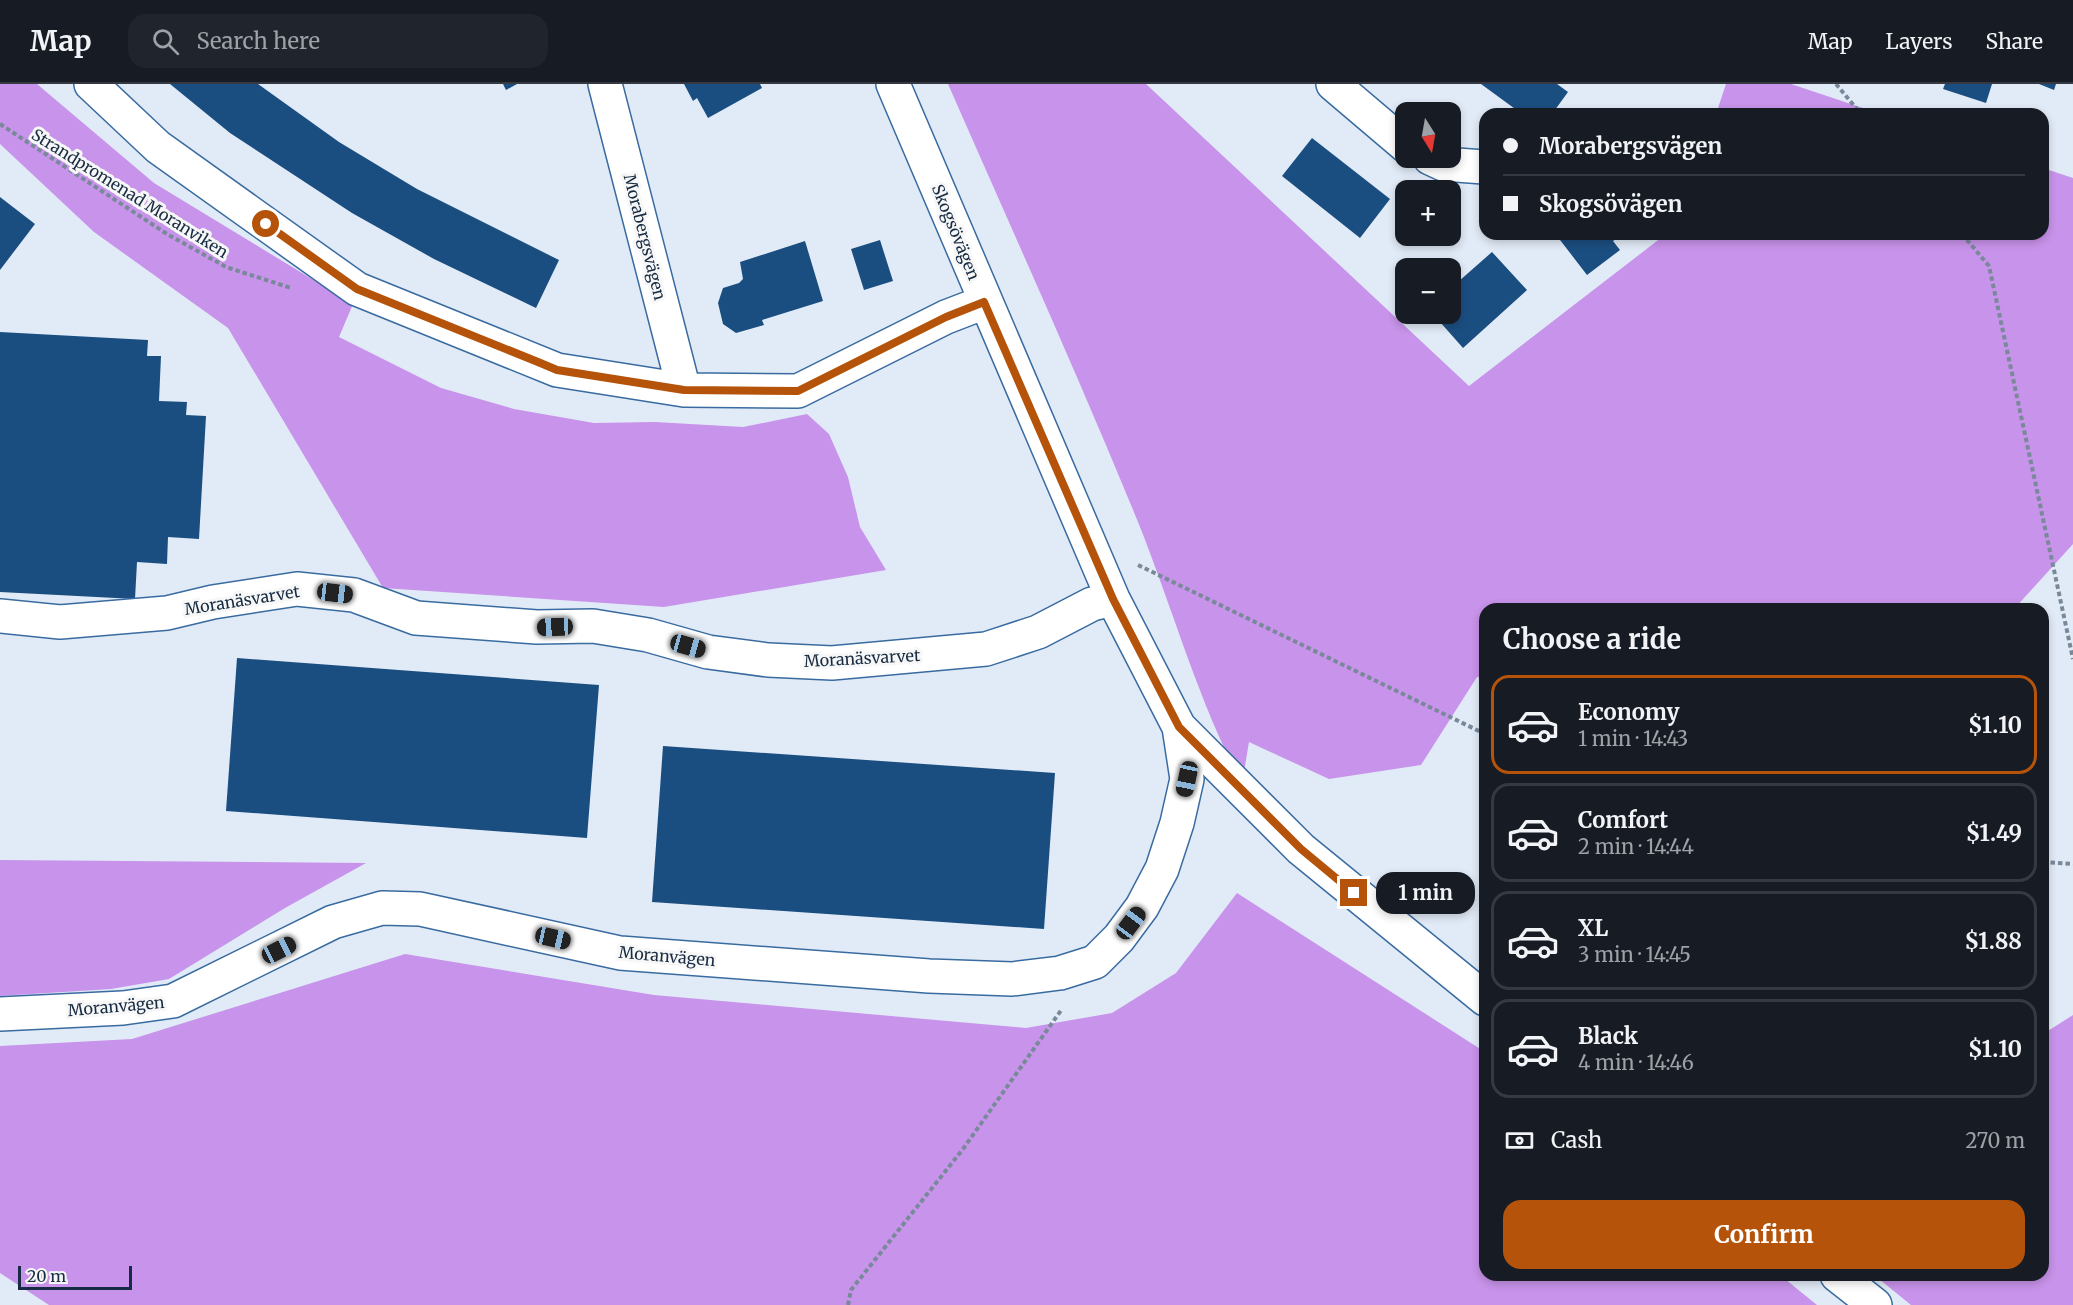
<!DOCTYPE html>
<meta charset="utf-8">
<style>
:root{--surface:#171b24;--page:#20242c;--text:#f1f3f6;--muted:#9ea1a6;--line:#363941;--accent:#b45309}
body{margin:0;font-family:Merriweather,serif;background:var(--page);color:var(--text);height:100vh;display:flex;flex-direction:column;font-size:22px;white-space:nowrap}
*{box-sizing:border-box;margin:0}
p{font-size:20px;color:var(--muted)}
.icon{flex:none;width:33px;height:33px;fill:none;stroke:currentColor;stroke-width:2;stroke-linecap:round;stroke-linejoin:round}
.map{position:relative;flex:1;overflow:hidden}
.side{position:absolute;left:1479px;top:519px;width:570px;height:678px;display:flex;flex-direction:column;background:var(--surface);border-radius:18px;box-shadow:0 3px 9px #0003}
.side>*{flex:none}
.banner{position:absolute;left:1479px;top:24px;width:570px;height:132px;border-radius:18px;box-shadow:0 3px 9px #0003;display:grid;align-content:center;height:132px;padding:0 24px;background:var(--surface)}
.needle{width:39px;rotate:169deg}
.tools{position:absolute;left:1395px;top:18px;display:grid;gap:12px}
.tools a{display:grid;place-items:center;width:66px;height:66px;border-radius:12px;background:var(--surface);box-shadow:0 3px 9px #0003;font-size:30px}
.scale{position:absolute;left:18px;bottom:15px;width:114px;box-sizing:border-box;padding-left:6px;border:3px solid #172c43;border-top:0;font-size:16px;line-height:21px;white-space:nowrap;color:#172c43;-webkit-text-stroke:4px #f7f7f7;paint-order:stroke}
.end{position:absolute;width:27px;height:27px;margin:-14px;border:8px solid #b45309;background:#fff;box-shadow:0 0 0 3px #fff}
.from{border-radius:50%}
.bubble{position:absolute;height:42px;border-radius:18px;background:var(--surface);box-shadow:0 3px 9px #0003;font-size:20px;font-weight:700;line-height:42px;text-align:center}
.car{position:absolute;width:18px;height:36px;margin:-18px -9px;border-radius:8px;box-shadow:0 0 4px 2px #0007;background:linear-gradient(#222 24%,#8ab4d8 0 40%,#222 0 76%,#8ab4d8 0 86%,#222 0)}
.banner b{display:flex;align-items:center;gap:21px;height:57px;font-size:22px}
.banner b+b{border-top:2px solid var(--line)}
.banner i{width:15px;height:15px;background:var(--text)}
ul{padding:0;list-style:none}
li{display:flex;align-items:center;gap:18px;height:99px;margin:0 12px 9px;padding:0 12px;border:3px solid var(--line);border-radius:18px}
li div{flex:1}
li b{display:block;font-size:22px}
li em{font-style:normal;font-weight:700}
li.current{border-color:var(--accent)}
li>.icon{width:54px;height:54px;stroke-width:1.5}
h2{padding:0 24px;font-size:27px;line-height:72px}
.pay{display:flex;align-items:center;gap:15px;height:66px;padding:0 24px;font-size:22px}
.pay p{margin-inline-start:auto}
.cta{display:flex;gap:12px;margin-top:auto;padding:12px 24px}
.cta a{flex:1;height:69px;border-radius:18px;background:var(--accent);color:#fff;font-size:24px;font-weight:700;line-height:69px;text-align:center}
header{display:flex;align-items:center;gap:36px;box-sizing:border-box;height:84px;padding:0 30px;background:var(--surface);border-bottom:2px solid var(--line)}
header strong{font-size:28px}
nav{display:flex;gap:33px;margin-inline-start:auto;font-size:21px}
.search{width:420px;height:54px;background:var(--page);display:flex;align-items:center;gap:15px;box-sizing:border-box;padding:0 21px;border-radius:18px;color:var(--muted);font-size:22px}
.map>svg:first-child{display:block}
.forest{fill:#c893ea}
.building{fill:#1b4e80}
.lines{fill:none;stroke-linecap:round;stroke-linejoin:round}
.minor-casing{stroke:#396ba0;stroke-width:36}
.path{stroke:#79899a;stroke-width:4;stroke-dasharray:4.5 3;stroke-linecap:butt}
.minor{stroke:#fff;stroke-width:33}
.route{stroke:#b45309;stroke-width:8}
.labels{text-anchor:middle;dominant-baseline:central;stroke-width:6;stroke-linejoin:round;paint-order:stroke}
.street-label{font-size:16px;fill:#172c43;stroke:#f7f7f7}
</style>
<header>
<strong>Map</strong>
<div class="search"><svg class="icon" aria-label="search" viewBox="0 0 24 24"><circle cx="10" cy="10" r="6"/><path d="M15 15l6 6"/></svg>Search here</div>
<nav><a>Map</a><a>Layers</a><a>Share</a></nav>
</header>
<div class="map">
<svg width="2073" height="1221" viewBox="0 0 2073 1221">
<rect width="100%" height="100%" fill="#e1ebf7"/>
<path class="forest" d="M 0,0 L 37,0 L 154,99 L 353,220 L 339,253 L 441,304 L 514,325 L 594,339 L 655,338 L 743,343 L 807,330 L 829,350 L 848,393 L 860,443 L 886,486 L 664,523 L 383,504 L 228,244 L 94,148 L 0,60 Z
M 948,0 L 1146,0 L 1469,302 L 1666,150 L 2043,150 L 2043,84 L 2073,94 L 2073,460 L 2014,525 L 1485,525 L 1485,594 L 1477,593 L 1421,681 L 1329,695 L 1249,658 L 1242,700 C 1198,617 1173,525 1138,438 C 1078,291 1012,146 948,0 Z
M 1726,0 L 1791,0 L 1881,30 L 1716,30 Z
M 0,776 L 366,779 L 285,824 L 169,895 L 111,905 L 0,912 Z
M 1237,809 L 1485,968 L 1485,1191 L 1780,1191 L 1817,1221 L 49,1221 L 0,1189 L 0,962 L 132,955 L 405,870 L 654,911 L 1026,944 L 1112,929 L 1176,889 Z
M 2073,931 L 2073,1221 L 1911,1221 L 1874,1191 L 2043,1191 L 2043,950 Z"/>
<path class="building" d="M 170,0 L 258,0 L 339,58 L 417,105 L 559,176 L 536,224 L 434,175 L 352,129 L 230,49 Z
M 503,0 L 517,0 L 506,6 Z
M 684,0 L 760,0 L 762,4 L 708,34 L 697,14 L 693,17 Z
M 1481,0 L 1557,0 L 1568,8 L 1552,30 L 1522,30 Z
M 1945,0 L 1992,0 L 1986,19 L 1943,5 Z
M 2039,0 L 2056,0 L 2054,6 Z
M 1312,54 L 1390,115 L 1360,154 L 1282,92 Z
M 0,113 L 35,140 L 0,186 Z
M 1560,150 L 1623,150 L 1613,157 L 1620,166 L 1587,191 L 1557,152 Z
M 880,156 L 893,197 L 864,206 L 851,165 Z
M 805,157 L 823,217 L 762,236 L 764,241 L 736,249 L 723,240 L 718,219 L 723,204 L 739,199 L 743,195 L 740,178 Z
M 1492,168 L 1527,206 L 1463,264 L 1433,230 L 1450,230 L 1450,205 Z
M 0,248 L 148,256 L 147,272 L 161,272 L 159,317 L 187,318 L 186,331 L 206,332 L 199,455 L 168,453 L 167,480 L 137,478 L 135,515 L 0,508 Z
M 237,574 L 599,601 L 587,754 L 226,727 Z
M 663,662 L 1055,689 L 1044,845 L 652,818 Z"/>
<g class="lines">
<defs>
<path id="minor" d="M 91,0 L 158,63 L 357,205 L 557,286 L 684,306 L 798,307 L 946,233 L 985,218
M 605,0 L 684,306
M 893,0 L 1113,515 L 1179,643 L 1301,765 L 1485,915
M 1333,0 L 1406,62
M 1430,74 L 1443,80 L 1484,83
M 0,532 L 60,538 L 167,529 L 213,518 L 297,505 L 354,511 L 416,534 L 537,543 L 593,542 L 648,551 L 708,568 L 768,576 L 832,579 L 986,565 L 1038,548 L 1092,520 L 1113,515
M 0,930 L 123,924 L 173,917 L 333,838 L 382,824 L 420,825 L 620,869 L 929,892 L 1012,895 L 1060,889 L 1095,878 L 1119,854 L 1142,823 L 1162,785 L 1177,739 L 1187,695 L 1179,643
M 1837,1191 L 1875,1221"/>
</defs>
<use href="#minor" class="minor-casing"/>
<path class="path" d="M 1836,0 L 1861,30
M 0,40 L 167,150 L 226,183 L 291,204
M 1962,150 L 1989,182 L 2073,575
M 1138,481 L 1485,650
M 2043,778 L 2073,780
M 848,1221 L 851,1206 L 963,1065 L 1062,925"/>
<use href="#minor" class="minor"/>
</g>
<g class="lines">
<path class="route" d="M 266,140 L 357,205 L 538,278 L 557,286 L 684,306 L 798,307 L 946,233 L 984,218 L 1113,515 L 1179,643 L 1301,765 L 1354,809"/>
</g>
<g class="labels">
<g class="street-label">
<text transform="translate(130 109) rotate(32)">Strandpromenad Moranviken</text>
<text transform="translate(956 148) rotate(68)">Skogsövägen</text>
<text transform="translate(645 153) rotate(76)">Morabergsvägen</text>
<text transform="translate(242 516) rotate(-9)">Moranäsvarvet</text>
<text transform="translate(862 574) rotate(-3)">Moranäsvarvet</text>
<text transform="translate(667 872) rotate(5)">Moranvägen</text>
<text transform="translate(116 922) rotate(-5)">Moranvägen</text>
</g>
</g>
</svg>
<div class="tools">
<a><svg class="needle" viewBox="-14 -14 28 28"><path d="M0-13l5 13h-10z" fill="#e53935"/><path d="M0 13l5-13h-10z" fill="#9ea1a6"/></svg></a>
<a>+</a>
<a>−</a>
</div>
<div class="scale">20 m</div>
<i class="end from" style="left:266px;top:140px"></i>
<i class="end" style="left:1354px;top:809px"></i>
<div class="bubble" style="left:1376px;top:788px;width:99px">1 min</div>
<i class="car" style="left:335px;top:509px;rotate:97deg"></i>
<i class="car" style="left:555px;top:543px;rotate:268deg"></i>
<i class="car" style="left:688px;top:562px;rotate:106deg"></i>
<i class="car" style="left:1187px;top:695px;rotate:192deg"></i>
<i class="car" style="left:1131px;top:839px;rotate:37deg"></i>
<i class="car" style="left:553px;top:854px;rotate:103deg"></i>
<i class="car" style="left:279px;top:866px;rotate:63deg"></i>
<div class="banner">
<b><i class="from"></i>Morabergsvägen</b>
<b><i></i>Skogsövägen</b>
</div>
<section class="side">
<h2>Choose a ride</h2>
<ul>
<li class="current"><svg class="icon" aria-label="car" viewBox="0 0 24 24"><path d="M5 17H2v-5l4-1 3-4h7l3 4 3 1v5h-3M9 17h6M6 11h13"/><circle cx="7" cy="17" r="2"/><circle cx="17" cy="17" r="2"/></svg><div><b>Economy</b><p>1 min · 14:43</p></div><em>$1.10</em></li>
<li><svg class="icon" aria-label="car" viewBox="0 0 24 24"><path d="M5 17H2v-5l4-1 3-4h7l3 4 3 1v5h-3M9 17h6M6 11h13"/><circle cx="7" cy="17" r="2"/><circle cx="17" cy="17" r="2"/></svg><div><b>Comfort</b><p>2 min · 14:44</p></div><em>$1.49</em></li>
<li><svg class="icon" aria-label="car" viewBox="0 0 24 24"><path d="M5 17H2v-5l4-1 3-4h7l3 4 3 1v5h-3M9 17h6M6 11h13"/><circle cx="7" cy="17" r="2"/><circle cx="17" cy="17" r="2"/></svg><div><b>XL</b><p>3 min · 14:45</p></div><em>$1.88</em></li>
<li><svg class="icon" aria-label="car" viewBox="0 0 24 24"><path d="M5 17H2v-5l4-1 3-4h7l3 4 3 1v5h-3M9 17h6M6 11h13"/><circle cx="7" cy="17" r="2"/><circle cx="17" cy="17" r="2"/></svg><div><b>Black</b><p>4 min · 14:46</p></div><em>$1.10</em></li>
</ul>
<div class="pay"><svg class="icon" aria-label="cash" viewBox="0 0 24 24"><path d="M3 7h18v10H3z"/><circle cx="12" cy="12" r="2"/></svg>Cash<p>270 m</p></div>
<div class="cta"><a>Confirm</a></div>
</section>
</div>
